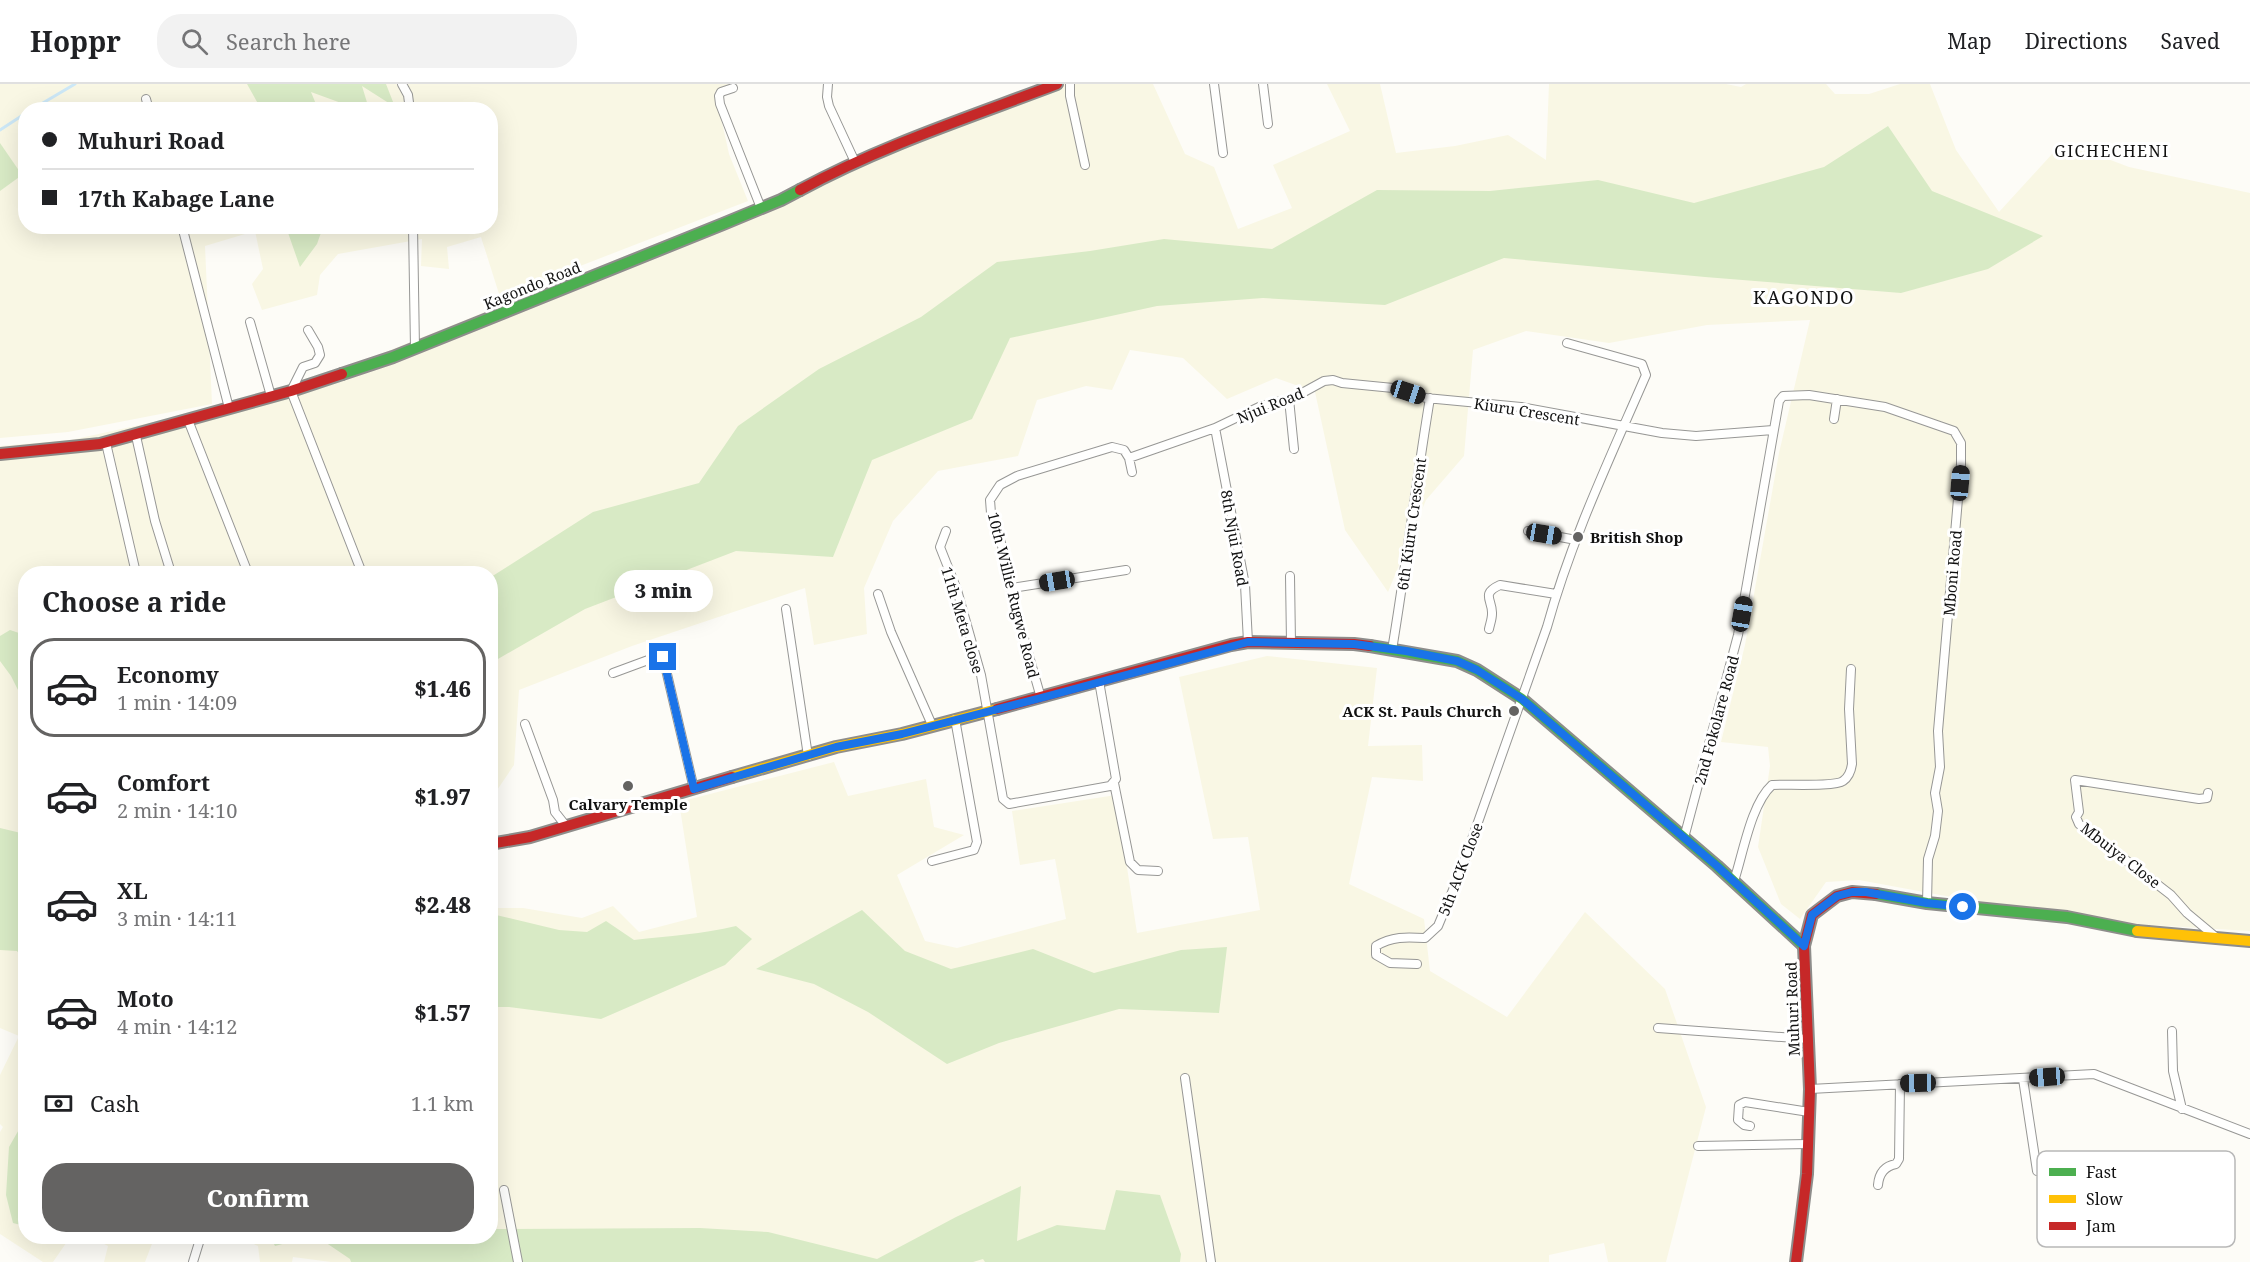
<!DOCTYPE html>
<meta charset="utf-8">
<style>
:root{--surface:#fff;--page:#f2f2f2;--text:#202124;--muted:#757577;--line:#e0e0e0;--accent:#646362}
body{margin:0;font-family:"Noto Serif",serif;background:var(--page);color:var(--text);height:100vh;display:flex;flex-direction:column;font-size:22px;white-space:nowrap}
*{box-sizing:border-box;margin:0}
p{font-size:20px;color:var(--muted)}
.icon{flex:none;width:33px;height:33px;fill:none;stroke:currentColor;stroke-width:2;stroke-linecap:round;stroke-linejoin:round}
.map{position:relative;flex:1;overflow:hidden}
.details{position:absolute;left:18px;top:482px;width:480px;height:678px;display:flex;flex-direction:column;background:var(--surface);border-radius:24px;box-shadow:0 6px 24px #0002}
.details>*{flex:none}
.hud{position:absolute;left:18px;top:18px;width:480px;height:132px;border-radius:24px;box-shadow:0 6px 24px #0002;display:grid;align-content:center;height:132px;padding:0 24px;background:var(--surface)}
.end{position:absolute;width:27px;height:27px;margin:-14px;border:8px solid #1a73e8;background:#fff;box-shadow:0 0 0 3px #fff}
.from{border-radius:50%}
.bubble{position:absolute;height:42px;border-radius:21px;background:var(--surface);box-shadow:0 6px 24px #0002;font-size:20px;font-weight:800;line-height:42px;text-align:center}
.car{position:absolute;width:18px;height:36px;margin:-18px -9px;border-radius:8px;box-shadow:0 0 4px 2px #0007;background:linear-gradient(#222 24%,#8ab4d8 0 40%,#222 0 76%,#8ab4d8 0 86%,#222 0)}
.hud b{display:flex;align-items:center;gap:21px;height:57px;font-size:22px}
.hud b+b{border-top:2px solid var(--line)}
.hud i{width:15px;height:15px;background:var(--text)}
ul{padding:0;list-style:none}
li{display:flex;align-items:center;gap:18px;height:99px;margin:0 12px 9px;padding:0 12px;border:3px solid transparent;border-radius:24px}
li div{flex:1}
li b{display:block;font-size:22px}
li em{font-style:normal;font-weight:800}
li.on{border-color:var(--accent)}
li>.icon{width:54px;height:54px;stroke-width:1.5}
h2{padding:0 24px;font-size:27px;line-height:72px}
.pay{display:flex;align-items:center;gap:15px;height:66px;padding:0 24px;font-size:22px}
.pay p{margin-inline-start:auto}
.primary-button{display:flex;gap:12px;margin-top:auto;padding:12px 24px}
.primary-button a{flex:1;height:69px;border-radius:24px;background:var(--accent);color:#fff;font-size:24px;font-weight:800;line-height:69px;text-align:center}
header{display:flex;align-items:center;gap:36px;box-sizing:border-box;height:84px;padding:0 30px;background:var(--surface);border-bottom:2px solid var(--line)}
header strong{font-size:28px}
nav{display:flex;gap:33px;margin-inline-start:auto;font-size:21px}
.search{width:420px;height:54px;background:var(--page);display:flex;align-items:center;gap:15px;box-sizing:border-box;padding:0 21px;border-radius:24px;color:var(--muted);font-size:22px}
.map>svg:first-child{display:block}
.farmland{fill:#f9f7e4;fill-rule:evenodd}
.forest{fill:#d8eac5}
.lines{fill:none;stroke-linecap:round;stroke-linejoin:round}
.stream{stroke:#cde8f7;stroke-width:3}
.street-casing{stroke:#979795;stroke-width:10}
.fast-casing{stroke:#8e8d8b;stroke-width:14}
.slow-casing{stroke:#8e8d8b;stroke-width:14}
.jam-casing{stroke:#8e8d8b;stroke-width:14}
.street{stroke:#fffffe;stroke-width:8}
.fast{stroke:#4caf50;stroke-width:10}
.slow{stroke:#ffc107;stroke-width:10}
.jam{stroke:#c62828;stroke-width:10}
.route{stroke:#1a73e8;stroke-width:8}
.poi-dot{fill:#646362;stroke:#fff;stroke-width:2}
.labels{text-anchor:middle;dominant-baseline:central;stroke-width:6;stroke-linejoin:round;paint-order:stroke}
.street-label{font-size:15px;fill:#111;stroke:#fff}
.poi-label{font-size:15px;font-weight:bold;fill:#111;stroke:#fff;text-anchor:start}
.neighbourhood-label{font-size:16px;letter-spacing:1.5px;fill:#111;stroke:#fff}
.quarter-label{font-size:18px;letter-spacing:1.5px;fill:#111;stroke:#fff}
.key{fill:#fff;stroke:#b8b8b8;stroke-width:1.5}
.key-label{font-size:16px;fill:#111}
</style>
<header>
<strong>Hoppr</strong>
<div class="search"><svg class="icon" aria-label="search" viewBox="0 0 24 24"><circle cx="10" cy="10" r="6"/><path d="M15 15l6 6"/></svg>Search here</div>
<nav><a>Map</a><a>Directions</a><a>Saved</a></nav>
</header>
<div class="map">
<svg width="2250" height="1178" viewBox="0 0 2250 1178">
<rect width="100%" height="100%" fill="#fdfcf7"/>
<path class="farmland" d="M 0,0 L 735,0 L 715,7 L 729,70 L 748,117 L 500,213 L 481,153 L 447,163 L 449,185 L 421,182 L 422,155 L 338,170 L 320,191 L 317,211 L 262,226 L 252,200 L 263,185 L 255,147 L 205,162 L 212,320 L 68,348 L 0,354 ZM 26,26 L 490,26 L 490,142 L 26,142 Z
M 1044,0 L 1153,0 L 1185,70 L 1214,83 L 1238,145 L 1292,124 L 1273,81 L 1350,47 L 1327,0 L 1380,0 L 1396,69 L 1455,62 L 1508,51 L 1546,76 L 1549,0 L 1726,0 L 1741,3 L 1746,0 L 1826,0 L 1835,10 L 1869,10 L 1900,0 L 1930,0 L 1956,66 L 1999,128 L 2063,58 L 2129,83 L 2250,109 L 2250,847 L 2133,840 L 2065,828 L 1989,820 L 1859,796 L 1826,798 L 1800,835 L 1781,820 L 1758,763 L 1770,682 L 1768,663 L 1721,658 L 1745,561 L 1779,369 L 1810,236 L 1707,241 L 1609,259 L 1526,247 L 1473,266 L 1464,372 L 1426,416 L 1388,508 L 1345,446 L 1315,308 L 1276,294 L 1227,315 L 1183,274 L 1130,266 L 1112,306 L 1086,302 L 1037,316 L 1018,372 L 938,387 L 893,437 L 864,504 L 867,550 L 814,561 L 805,504 L 632,562 L 519,606 L 514,681 L 491,715 L 490,489 L 26,489 L 26,1152 L 71,1152 L 53,1178 L 43,1178 L 0,1150 L 0,1048 L 3,1043 L 0,1040 L 0,991 L 19,952 L 0,944 L 0,362 L 71,356 L 213,325 L 348,283 L 765,116 L 875,63 Z
M 1267,572 L 1377,584 L 1368,662 L 1422,661 L 1423,697 L 1372,693 L 1349,800 L 1424,835 L 1430,887 L 1507,933 L 1585,828 L 1665,905 L 1706,1023 L 1666,1178 L 1608,1178 L 1604,1159 L 1549,1171 L 1549,1178 L 331,1178 L 293,1173 L 292,1178 L 260,1178 L 258,1162 L 236,1152 L 490,1152 L 491,824 L 523,824 L 582,834 L 613,822 L 639,848 L 697,833 L 679,718 L 834,678 L 848,712 L 926,695 L 934,743 L 964,751 L 897,791 L 925,857 L 957,864 L 1066,835 L 1055,775 L 1020,781 L 1012,727 L 1116,711 L 1137,849 L 1260,826 L 1248,753 L 1213,755 L 1179,593 Z
M 89,1152 L 155,1152 L 145,1178 L 104,1178 L 108,1162 Z"/>
<path class="forest" d="M 247,0 L 386,0 L 395,23 L 362,2 L 369,25 L 348,25 L 344,20 L 311,8 L 318,25 L 261,25 Z
M 1888,42 L 1932,107 L 2043,152 L 1988,185 L 1901,209 L 1705,193 L 1504,174 L 1385,221 L 1263,214 L 1157,222 L 1010,254 L 972,335 L 872,376 L 833,473 L 736,467 L 585,525 L 491,579 L 491,493 L 593,428 L 699,399 L 738,342 L 819,285 L 921,233 L 997,178 L 1090,167 L 1164,155 L 1272,165 L 1377,106 L 1490,107 L 1598,96 L 1694,119 L 1824,83 Z
M 0,59 L 22,91 L 0,107 Z
M 286,143 L 323,143 L 317,160 L 300,183 Z
M 10,546 L 25,551 L 25,620 L 11,592 L 0,577 L 0,552 Z
M 0,744 L 25,750 L 25,878 L 17,867 L 0,866 Z
M 862,826 L 905,867 L 951,885 L 1033,865 L 1094,889 L 1181,866 L 1227,863 L 1219,929 L 1119,925 L 999,959 L 947,980 L 868,928 L 814,900 L 756,885 Z
M 496,831 L 559,846 L 587,848 L 606,837 L 634,856 C 668,852 703,850 736,842 L 752,855 L 725,881 L 601,935 L 509,923 L 491,923 L 491,832 Z
M 25,1035 L 25,1142 L 13,1139 L 6,1111 L 9,1063 Z
M 1021,1102 L 1017,1157 L 1057,1141 L 1105,1146 L 1116,1106 L 1160,1111 L 1181,1170 L 1180,1178 L 985,1178 L 983,1175 L 973,1178 L 351,1178 L 350,1175 L 316,1152 L 490,1152 L 491,1145 L 700,1144 L 768,1148 L 877,1175 L 956,1133 Z
M 270,1152 L 312,1152 L 275,1162 Z"/>
<g class="lines">
<path class="stream" d="M 31,26 L 75,0
M 0,46 L 26,29"/>
<defs>
<path id="street" d="M 402,0 L 408,11 L 410,26
M 828,0 L 827,13 L 829,22 L 855,78
M 1070,0 L 1070,12 L 1085,81
M 1214,0 L 1223,69
M 1263,0 L 1268,40
M 733,4 L 721,8 L 719,12 L 720,20 L 761,124
M 146,15 L 149,26
M 182,142 L 229,324
M 413,142 L 415,264
M 250,238 L 271,312
M 308,246 L 318,263 L 320,271 L 315,279 L 303,283 L 291,307 L 362,489
M 1289,315 L 1294,365
M 1834,335 L 1837,315
M 188,336 L 248,489
M 136,352 L 155,437 L 171,489
M 106,359 L 136,489
M 1132,388 L 1129,374 L 1215,344
M 946,447 L 940,463 L 957,506 L 981,591 L 1003,715 L 1009,720 L 1110,702 L 1116,695 L 1099,597
M 1528,447 L 1576,456
M 1290,492 L 1291,559
M 1012,504 L 1126,486
M 878,510 L 891,548 L 932,641
M 786,525 L 808,672
M 1489,545 C 1490,540 1492,535 1492,530 C 1493,516 1480,510 1500,501 L 1556,510
M 1248,558 L 1245,501 L 1215,344 L 1261,322 L 1293,314 L 1324,297 L 1333,296 L 1342,299 L 1393,304 L 1426,314 L 1521,323 L 1662,349 L 1696,352 L 1773,346
M 1392,566 C 1406,482 1416,398 1430,314
M 613,589 L 659,572 L 663,573 L 694,705
M 1041,614 L 1015,523 L 1002,462 L 991,429 L 990,416 L 1000,401 L 1017,392 L 1112,363 L 1124,366 L 1129,374
M 525,640 L 553,716 L 555,728 L 566,742
M 1114,699 L 1130,778 L 1138,786 L 1158,787
M 2208,709 L 2207,714 L 2199,715 L 2075,696 L 2079,728 L 2076,733 L 2079,740 L 2171,811 L 2187,829 L 2217,854
M 1684,754 L 1738,551 L 1779,317 L 1783,312 L 1809,311 L 1885,323 L 1954,347 L 1961,359 L 1961,380 L 1938,647 L 1940,683 L 1935,709 L 1938,727 L 1935,752 L 1928,775 L 1927,819
M 932,777 L 974,766 L 977,758 L 955,635
M 1734,797 C 1743,770 1751,720 1772,701 C 1785,700 1835,703 1843,697 C 1849,693 1851,687 1852,680 L 1849,625 L 1851,585
M 1417,880 L 1390,879 L 1376,871 L 1376,862 C 1392,852 1407,853 1425,854 L 1438,842 L 1460,789 L 1547,543 C 1571,456 1610,374 1646,291 L 1642,280 L 1567,259
M 1658,944 L 1808,955
M 2172,947 L 2173,987 L 2182,1025
M 1185,994 L 1211,1178
M 2023,995 L 2037,1087
M 1810,1005 L 2094,990 L 2250,1050
M 1750,1042 L 1744,1041 L 1738,1036 L 1739,1021 L 1745,1018 L 1809,1028
M 1698,1062 L 1808,1060
M 1878,1101 C 1879,1089 1885,1082 1896,1080 L 1899,1075 L 1900,1000
M 504,1106 L 518,1178
M 193,1178 L 201,1152"/>
<path id="fast" d="M 342,290 L 393,273 L 723,140 L 781,116 L 800,106
M 1370,562 L 1457,577 L 1477,586 L 1522,615 L 1717,782 L 1804,862
M 1876,810 L 1927,819 L 2067,833 L 2137,847"/>
<path id="slow" d="M 732,693 L 836,663 L 902,650 L 997,625
M 2137,847 L 2250,857"/>
<path id="jam" d="M 800,106 C 881,62 970,33 1057,0
M 0,370 L 100,360 L 291,307 L 342,290
M 997,625 L 1231,561 L 1248,558 L 1354,560 L 1370,562
M 490,760 L 530,753 L 732,693
M 1796,1178 L 1807,1090 L 1810,1005 L 1804,862 L 1812,831 L 1837,812 L 1852,808 L 1876,810"/>
</defs>
<use href="#street" class="street-casing"/>
<use href="#fast" class="fast-casing"/>
<use href="#slow" class="slow-casing"/>
<use href="#jam" class="jam-casing"/>
<use href="#street" class="street"/>
<use href="#fast" class="fast"/>
<use href="#slow" class="slow"/>
<use href="#jam" class="jam"/>
</g>
<g class="lines">
<path class="route" d="M 663,573 L 694,705 L 836,663 L 902,650 L 1041,614 L 1248,558 L 1354,560 L 1406,567 L 1457,577 L 1477,586 L 1522,615 L 1717,782 L 1804,862 L 1812,831 L 1837,812 L 1852,808 L 1866,808 L 1927,819 L 1963,823"/>
</g>
<g class="poi-dot">
<circle cx="1578" cy="453" r="6"/>
<circle cx="1514" cy="627" r="6"/>
<circle cx="628" cy="702" r="6"/>
</g>
<g class="labels">
<g class="street-label">
<text transform="translate(532 201) rotate(-22)">Kagondo Road</text>
<text transform="translate(1270 321) rotate(-22)">Njui Road</text>
<text transform="translate(1527 327) rotate(9)">Kiuru Crescent</text>
<text transform="translate(1411 440) rotate(-82)">6th Kiuru Crescent</text>
<text transform="translate(1235 454) rotate(80)">8th Njui Road</text>
<text transform="translate(1952 489) rotate(-85)">Mboni Road</text>
<text transform="translate(1014 511) rotate(76)">10th Willie Rugwe Road</text>
<text transform="translate(963 536) rotate(73)">11th Meta close</text>
<text transform="translate(1716 636) rotate(-75)">2nd Fokolare Road</text>
<text transform="translate(2121 771) rotate(38)">Mbuiya Close</text>
<text transform="translate(1460 785) rotate(-69)">5th ACK Close</text>
<text transform="translate(1792 925) rotate(-92)">Muhuri Road</text>
</g>
<g class="poi-label">
<text x="1590" y="453">British Shop</text>
<text x="1502" y="627" text-anchor="end">ACK St. Pauls Church</text>
<text x="628" y="720" text-anchor="middle">Calvary Temple</text>
</g>
<g class="neighbourhood-label">
<text x="2112" y="67">GICHECHENI</text>
</g>
<g class="quarter-label">
<text x="1804" y="213">KAGONDO</text>
</g>
</g>
<rect x="2037" y="1067" width="198" height="96" rx="9" class="key"/>
<rect x="2049" y="1084" width="27" height="8" fill="#4caf50"/>
<rect x="2049" y="1111" width="27" height="8" fill="#ffc107"/>
<rect x="2049" y="1138" width="27" height="8" fill="#c62828"/>
<g class="key-label">
<text x="2086" y="1094">Fast</text>
<text x="2086" y="1121">Slow</text>
<text x="2086" y="1148">Jam</text>
</g>
</svg>
<i class="end from" style="left:1963px;top:823px"></i>
<i class="end" style="left:663px;top:573px"></i>
<div class="bubble" style="left:614px;top:486px;width:99px">3 min</div>
<i class="car" style="left:1408px;top:308px;rotate:108deg"></i>
<i class="car" style="left:1960px;top:399px;rotate:5deg"></i>
<i class="car" style="left:1544px;top:450px;rotate:100deg"></i>
<i class="car" style="left:1057px;top:497px;rotate:261deg"></i>
<i class="car" style="left:1742px;top:530px;rotate:10deg"></i>
<i class="car" style="left:2047px;top:993px;rotate:266deg"></i>
<i class="car" style="left:1918px;top:999px;rotate:269deg"></i>
<div class="hud">
<b><i class="from"></i>Muhuri Road</b>
<b><i></i>17th Kabage Lane</b>
</div>
<section class="details">
<h2>Choose a ride</h2>
<ul>
<li class="on"><svg class="icon" aria-label="car" viewBox="0 0 24 24"><path d="M5 17H2v-5l4-1 3-4h7l3 4 3 1v5h-3M9 17h6M6 11h13"/><circle cx="7" cy="17" r="2"/><circle cx="17" cy="17" r="2"/></svg><div><b>Economy</b><p>1 min · 14:09</p></div><em>$1.46</em></li>
<li><svg class="icon" aria-label="car" viewBox="0 0 24 24"><path d="M5 17H2v-5l4-1 3-4h7l3 4 3 1v5h-3M9 17h6M6 11h13"/><circle cx="7" cy="17" r="2"/><circle cx="17" cy="17" r="2"/></svg><div><b>Comfort</b><p>2 min · 14:10</p></div><em>$1.97</em></li>
<li><svg class="icon" aria-label="car" viewBox="0 0 24 24"><path d="M5 17H2v-5l4-1 3-4h7l3 4 3 1v5h-3M9 17h6M6 11h13"/><circle cx="7" cy="17" r="2"/><circle cx="17" cy="17" r="2"/></svg><div><b>XL</b><p>3 min · 14:11</p></div><em>$2.48</em></li>
<li><svg class="icon" aria-label="car" viewBox="0 0 24 24"><path d="M5 17H2v-5l4-1 3-4h7l3 4 3 1v5h-3M9 17h6M6 11h13"/><circle cx="7" cy="17" r="2"/><circle cx="17" cy="17" r="2"/></svg><div><b>Moto</b><p>4 min · 14:12</p></div><em>$1.57</em></li>
</ul>
<div class="pay"><svg class="icon" aria-label="cash" viewBox="0 0 24 24"><path d="M3 7h18v10H3z"/><circle cx="12" cy="12" r="2"/></svg>Cash<p>1.1 km</p></div>
<div class="primary-button"><a>Confirm</a></div>
</section>
</div>
